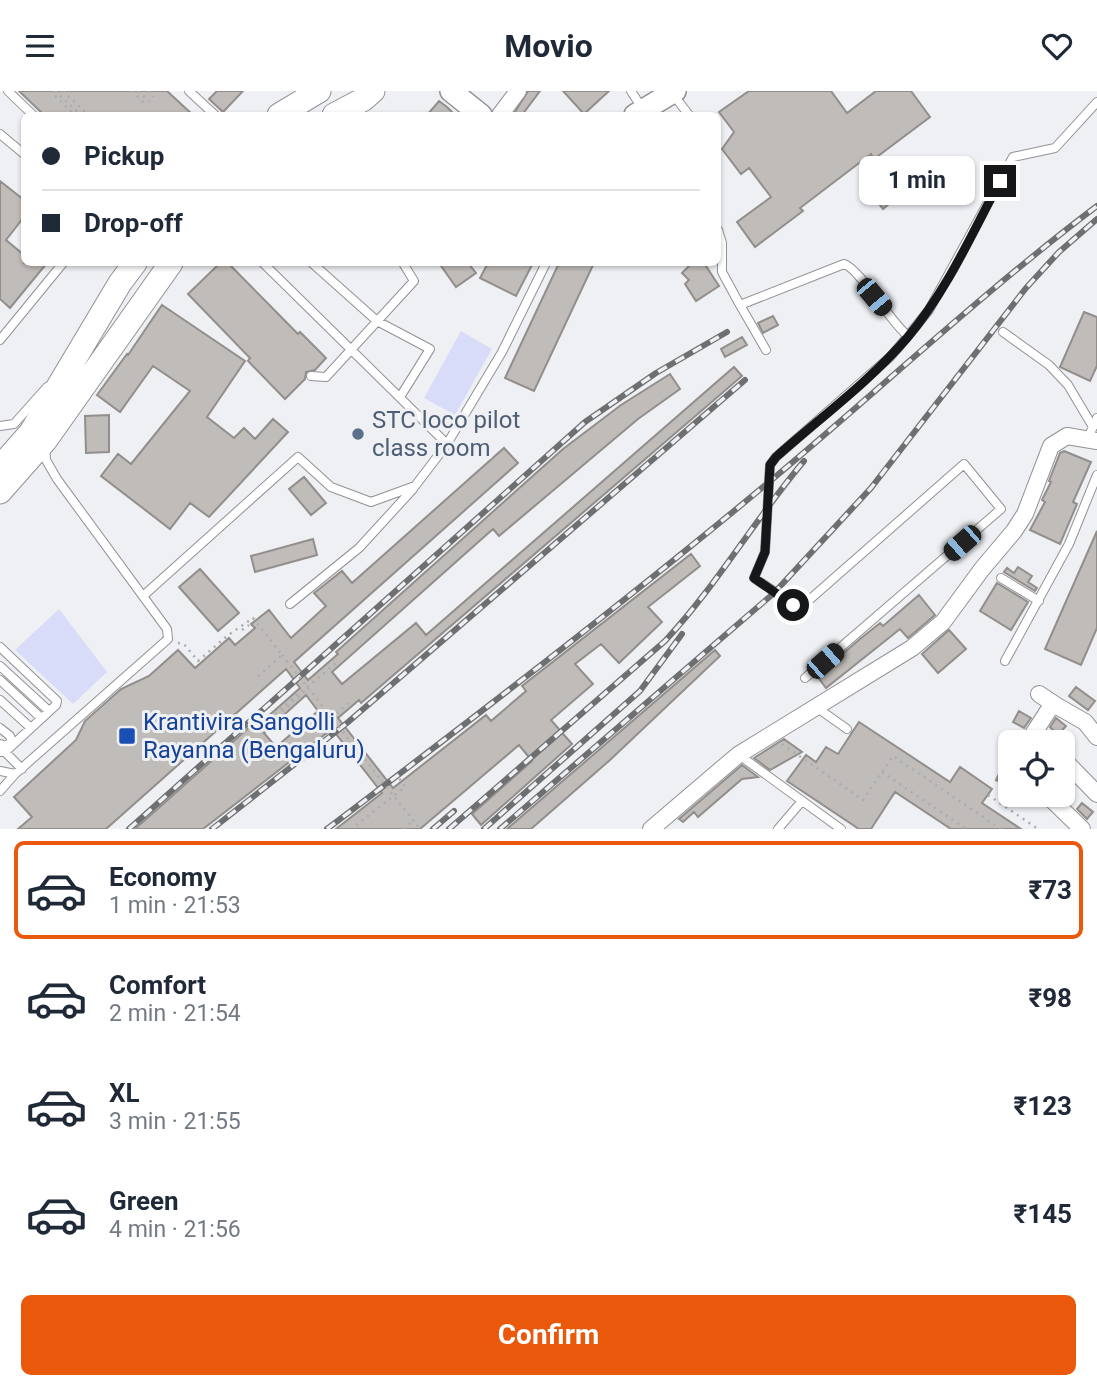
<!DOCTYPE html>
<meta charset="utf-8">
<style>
:root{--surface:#fff;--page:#f6f6f7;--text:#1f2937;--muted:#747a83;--line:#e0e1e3;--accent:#ea580c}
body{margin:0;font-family:Roboto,sans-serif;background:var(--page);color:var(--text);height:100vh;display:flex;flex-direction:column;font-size:26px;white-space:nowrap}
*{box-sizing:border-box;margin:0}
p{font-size:23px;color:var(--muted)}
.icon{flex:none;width:38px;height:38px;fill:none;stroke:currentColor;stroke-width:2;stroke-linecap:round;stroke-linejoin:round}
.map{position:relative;height:738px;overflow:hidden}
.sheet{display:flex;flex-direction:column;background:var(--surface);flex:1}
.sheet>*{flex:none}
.hud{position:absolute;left:21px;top:21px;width:700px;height:154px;border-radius:10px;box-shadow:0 2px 5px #0004;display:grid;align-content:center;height:154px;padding:0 21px;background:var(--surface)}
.controls{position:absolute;left:998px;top:639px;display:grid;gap:14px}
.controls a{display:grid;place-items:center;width:77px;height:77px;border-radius:10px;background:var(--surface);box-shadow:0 2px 5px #0004;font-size:35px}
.end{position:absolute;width:32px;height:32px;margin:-16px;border:9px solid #161718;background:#fff;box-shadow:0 0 0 4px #fff}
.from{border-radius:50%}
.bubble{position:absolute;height:49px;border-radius:10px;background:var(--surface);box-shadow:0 2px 5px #0004;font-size:23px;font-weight:700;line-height:49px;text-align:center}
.car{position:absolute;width:21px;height:42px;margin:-21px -10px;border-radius:9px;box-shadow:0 0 5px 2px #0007;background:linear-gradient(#222 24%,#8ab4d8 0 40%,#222 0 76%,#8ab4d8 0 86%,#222 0)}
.hud b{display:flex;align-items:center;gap:24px;height:66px;font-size:26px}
.hud b+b{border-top:2px solid var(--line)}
.hud i{width:18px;height:18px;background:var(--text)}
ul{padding:12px 0 0;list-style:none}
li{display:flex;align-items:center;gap:21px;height:98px;margin:0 14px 10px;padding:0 7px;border:4px solid transparent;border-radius:10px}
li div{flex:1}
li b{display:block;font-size:26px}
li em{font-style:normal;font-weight:700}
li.active{border-color:var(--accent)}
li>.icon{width:63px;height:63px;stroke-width:1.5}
.primary-button{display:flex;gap:14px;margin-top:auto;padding:14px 21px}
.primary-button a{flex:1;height:80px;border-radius:10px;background:var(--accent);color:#fff;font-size:28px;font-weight:700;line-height:80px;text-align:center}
header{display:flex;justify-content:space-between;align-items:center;height:91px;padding:0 21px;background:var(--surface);font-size:32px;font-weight:700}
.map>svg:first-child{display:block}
.green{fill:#d8dcf8}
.building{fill:#c0bcb9;stroke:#918e8b;stroke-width:2;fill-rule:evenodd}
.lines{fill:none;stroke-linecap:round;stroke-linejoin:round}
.lane-casing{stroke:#919295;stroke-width:10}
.street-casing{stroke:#919295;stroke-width:18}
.secondary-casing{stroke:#919295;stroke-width:24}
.primary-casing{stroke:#919295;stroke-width:25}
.path{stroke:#abacaf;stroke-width:2.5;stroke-dasharray:2 5;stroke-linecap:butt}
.lane{stroke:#fff;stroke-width:8}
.street{stroke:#fff;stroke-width:16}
.secondary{stroke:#fff;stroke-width:21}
.primary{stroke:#fff;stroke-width:23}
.rail-casing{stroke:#6e6f71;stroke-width:6}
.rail{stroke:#eff0f4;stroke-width:3.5;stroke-dasharray:10;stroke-linecap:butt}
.path-bridge{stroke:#abacaf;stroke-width:2.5;stroke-dasharray:2 5;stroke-linecap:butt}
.route{stroke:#161718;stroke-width:9}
.service-dot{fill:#5c6f8a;stroke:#eff0f4;stroke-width:2.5}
.transit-dot{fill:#1a4fb4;stroke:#eff0f4;stroke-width:2.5}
.labels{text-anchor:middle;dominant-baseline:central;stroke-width:6;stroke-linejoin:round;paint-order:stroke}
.service-label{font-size:24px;fill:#4e5e75;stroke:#eff0f4;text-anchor:start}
.transit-label{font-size:24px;fill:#164399;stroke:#eff0f4;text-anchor:start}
</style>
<header><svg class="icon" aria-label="menu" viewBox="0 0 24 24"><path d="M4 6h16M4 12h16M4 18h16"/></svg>Movio<svg class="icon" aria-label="heart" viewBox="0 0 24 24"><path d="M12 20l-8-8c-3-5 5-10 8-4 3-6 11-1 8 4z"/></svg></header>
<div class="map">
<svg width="1097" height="738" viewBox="0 0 1097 738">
<rect width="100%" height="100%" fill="#eff0f4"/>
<path class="green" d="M 461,240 L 492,258 L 455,324 L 424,307 Z
M 59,518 L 107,581 L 73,613 L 15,559 Z"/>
<path class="building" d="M 19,0 L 167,0 L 193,24 L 44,24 Z
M 217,0 L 243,0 L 223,21 L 209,8 Z
M 528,0 L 540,0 L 522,24 L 513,24 Z
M 563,0 L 609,0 L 584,23 Z
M 749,0 L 831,0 L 847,22 L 876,0 L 911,0 L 930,26 L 874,68 L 871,63 L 800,117 L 803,120 L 755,156 L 737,131 L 771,106 L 749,77 L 741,83 L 722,58 L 734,41 L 719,21 Z
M 439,10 L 447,16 L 455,24 L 427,24 Z
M 921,71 L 928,79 L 883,118 L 876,109 Z
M 0,90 L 24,109 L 24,126 L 6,149 L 24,164 L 24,172 L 47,172 L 10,217 L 0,208 Z
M 220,172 L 228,172 L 298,243 L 300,241 L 326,267 L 315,279 L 306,281 L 305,288 L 285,308 L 248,270 L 250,267 L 188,203 Z
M 439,172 L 468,172 L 476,182 L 456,196 Z
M 488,172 L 533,172 L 516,205 L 480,187 Z
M 559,172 L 594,172 L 534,300 L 505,287 Z
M 692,172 L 704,172 L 719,195 L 696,210 L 685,193 L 689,189 L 682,182 Z
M 162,214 L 245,270 L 207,326 L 234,347 L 244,337 L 255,348 L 273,328 L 288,341 L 209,426 L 190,412 L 170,438 L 101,385 L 118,363 L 131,373 L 190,300 L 153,275 L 120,321 L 97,304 L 127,263 L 128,264 Z
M 1084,221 L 1097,226 L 1097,275 L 1090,290 L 1060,276 Z
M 773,225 L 778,234 L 763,242 L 758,232 Z
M 742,246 L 747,254 L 725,266 L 721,258 Z
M 734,276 L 742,285 L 361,612 L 359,609 L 338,627 L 393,697 L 486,624 L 491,630 L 526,600 L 522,595 L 691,463 L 700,475 L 648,516 L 662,531 L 619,572 L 601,553 L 575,573 L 593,593 L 551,629 L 572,653 L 481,734 L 472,723 L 532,670 L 519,654 L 420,738 L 336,738 L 382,702 L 332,638 L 203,738 L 135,738 L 254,632 L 257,635 L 300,597 L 286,578 L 106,738 L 18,738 L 32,726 L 14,706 L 76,649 L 85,630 L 121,598 L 149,585 L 178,559 L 195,577 L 229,547 L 235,554 L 255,537 L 251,533 L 269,519 L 291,547 L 326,515 L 314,502 L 342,480 L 352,492 L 504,357 L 518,372 L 294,571 L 308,589 L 338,563 L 336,561 L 563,358 L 621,314 L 670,283 L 680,298 L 638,328 L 499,445 L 493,438 L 332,581 L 342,593 L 416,532 L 426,544 ZM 306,604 L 318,620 L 276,656 L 264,642 Z
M 109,324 L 109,361 L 86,362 L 85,325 Z
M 1064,360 L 1091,371 L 1073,411 L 1077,413 L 1060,453 L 1030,439 L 1045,411 L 1042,409 L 1051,391 L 1049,390 L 1060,362 Z
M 304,386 L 326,412 L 311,424 L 289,398 Z
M 1097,440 L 1097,537 L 1081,574 L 1045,558 Z
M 313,448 L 317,464 L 255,481 L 251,465 Z
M 1018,476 L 1032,485 L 1028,491 L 1037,497 L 1035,500 L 1004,481 L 1007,477 L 1014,482 Z
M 200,478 L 239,522 L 218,540 L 179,496 Z
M 997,492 L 1028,511 L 1011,539 L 980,520 Z
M 919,504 L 935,524 L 908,547 L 900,538 L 826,597 L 817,585 L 860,548 L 880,532 L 883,535 Z
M 949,539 L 966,558 L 938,582 L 922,563 Z
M 715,559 L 720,565 L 610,669 L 531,738 L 507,738 Z
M 1076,596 L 1095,610 L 1088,619 L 1069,605 Z
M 1019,620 L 1031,627 L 1024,637 L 1013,631 Z
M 1056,627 L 1066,635 L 1058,644 L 1050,636 Z
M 859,631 L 950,691 L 960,676 L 992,698 L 982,712 L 1021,738 L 951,738 L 895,701 L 871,738 L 859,738 L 787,690 L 806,664 L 816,671 L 826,656 L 838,663 Z
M 784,648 L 802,661 L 770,679 L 754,667 Z
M 1010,660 L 1010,690 L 1007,695 L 996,689 Z
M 742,674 L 758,686 L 742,688 L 698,726 L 694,721 L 683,731 L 679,728 Z
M 1082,712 L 1093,721 L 1087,728 L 1077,718 Z"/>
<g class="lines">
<defs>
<path id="lane" d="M 8,0 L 33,24
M 189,0 L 215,24
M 631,0 L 642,17
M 672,2 L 689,24
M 0,43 L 24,63
M 718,139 L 722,152 L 722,181 L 740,214 L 844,173 C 860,178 890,231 908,245
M 263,172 L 447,353
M 312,172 L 377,230 L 430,258 L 400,306
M 740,214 L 766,259
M 1003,241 L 1049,274 L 1068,294 L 1093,336
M 0,249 L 63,172
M 311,285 L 326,286 L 414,190 L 403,172
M 0,335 L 14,333 L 47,296
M 1088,347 L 1097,327
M 1001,487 L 1039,510
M 143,505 L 298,366 L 331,396 L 371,411 L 415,395 L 447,353 L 502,261 L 546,172
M 290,513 L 359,457 L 413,398
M 0,556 L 57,610 L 56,614 L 5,661 L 0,661
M 1005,570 L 1069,453 L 1097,384
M 0,575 L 49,620
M 805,587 L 1001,418 L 964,373 L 808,510 L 796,515 L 754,487 L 765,461 L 770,374 L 776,366 L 890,266 L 908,245 L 929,219 L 1013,66 L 1055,57 L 1097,11
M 0,589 L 41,627
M 0,609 L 31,637
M 816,616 L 847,638
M 0,637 L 10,645 L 12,651 L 5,655 L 0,653
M 5,661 L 22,678
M 739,664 L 841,738
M 0,680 L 15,683 L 168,548 L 167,538 L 57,388 L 46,369 L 45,356
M 0,700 L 15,683
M 778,738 L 802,710"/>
<path id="street" d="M 500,24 L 518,0
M 1039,603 L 1057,615
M 1028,651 L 1050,617 L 1057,615 L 1085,631 L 1097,646
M 1062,667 L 1097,703
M 1047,704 L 1082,738
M 651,738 L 738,664 L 912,557 L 943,531 L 982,478 L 1014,440 L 1025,423 L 1051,355 L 1067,345 L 1097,350"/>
<path id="secondary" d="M 451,0 L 481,24
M 635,24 L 675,0"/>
<path id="primary" d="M 279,24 L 319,0
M 334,24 L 364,8 L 373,0
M 0,376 L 31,341 L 120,192 L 135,172
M 0,401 L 45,350 L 171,172"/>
</defs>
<use href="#lane" class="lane-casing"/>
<use href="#street" class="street-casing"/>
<use href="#secondary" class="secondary-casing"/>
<use href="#primary" class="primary-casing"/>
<path class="path" d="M 55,0 L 81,24
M 56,0 L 53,3 L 75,24
M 63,0 L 88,24
M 132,0 L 146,14
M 138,0 L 149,10
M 148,0 L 154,6
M 242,539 L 249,534
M 178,552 L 184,553 L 198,570 L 227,545 L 253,527 L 282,564 L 256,587
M 307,596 L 336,572
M 275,623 L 302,599
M 277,625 L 308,597
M 331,627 L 352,609
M 296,645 L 326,621
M 782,653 L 863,709 L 893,665 L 1001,738
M 882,681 L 966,738
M 988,704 L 1038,738
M 356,734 L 405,696 L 399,687
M 404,738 L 413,730"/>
<use href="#lane" class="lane"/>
<use href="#street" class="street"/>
<use href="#secondary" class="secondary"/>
<use href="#primary" class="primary"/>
<defs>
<path id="rail" d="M 129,738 L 585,331 L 656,282 L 727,241
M 212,738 L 347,632 L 745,289
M 327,738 C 476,625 625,511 769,391 C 878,300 983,201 1097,115
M 433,738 L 454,720
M 449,738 L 665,550 C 717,494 755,428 804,370
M 484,738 L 640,600 L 682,543
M 500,738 L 774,502 L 871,397 L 1026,197 L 1059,161 L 1097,128"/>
</defs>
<use href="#rail" class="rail-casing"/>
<use href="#rail" class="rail"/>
<path class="path-bridge" d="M 282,564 L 420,738"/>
</g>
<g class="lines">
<path class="route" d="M 793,514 L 754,487 L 765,461 L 770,374 L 776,366 C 820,327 869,291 907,247 C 946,201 972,143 1000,90"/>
</g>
<circle class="service-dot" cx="358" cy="343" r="7"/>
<rect class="transit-dot" x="118" y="636" width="18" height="18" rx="3.5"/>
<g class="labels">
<g class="service-label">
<text x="372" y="329">STC loco pilot<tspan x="372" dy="28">class room</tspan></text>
</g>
<g class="transit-label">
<text x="143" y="631">Krantivira Sangolli<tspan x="143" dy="28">Rayanna (Bengaluru)</tspan></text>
</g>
</g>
</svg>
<div class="controls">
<a><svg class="icon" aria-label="locate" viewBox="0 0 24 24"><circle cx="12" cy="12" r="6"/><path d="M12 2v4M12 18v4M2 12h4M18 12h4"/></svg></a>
</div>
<i class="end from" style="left:793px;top:514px"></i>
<i class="end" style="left:1000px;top:90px"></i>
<div class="bubble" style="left:859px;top:65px;width:116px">1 min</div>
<i class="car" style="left:874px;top:206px;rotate:140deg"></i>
<i class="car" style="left:962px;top:452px;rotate:229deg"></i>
<i class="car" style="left:825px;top:570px;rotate:49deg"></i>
<div class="hud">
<b><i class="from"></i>Pickup</b>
<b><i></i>Drop-off</b>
</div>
</div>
<section class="sheet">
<ul>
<li class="active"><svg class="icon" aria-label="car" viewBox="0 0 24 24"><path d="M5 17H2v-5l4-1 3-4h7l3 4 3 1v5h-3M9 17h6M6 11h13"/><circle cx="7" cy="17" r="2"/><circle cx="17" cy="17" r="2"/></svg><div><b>Economy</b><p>1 min · 21:53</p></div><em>₹73</em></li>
<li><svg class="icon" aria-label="car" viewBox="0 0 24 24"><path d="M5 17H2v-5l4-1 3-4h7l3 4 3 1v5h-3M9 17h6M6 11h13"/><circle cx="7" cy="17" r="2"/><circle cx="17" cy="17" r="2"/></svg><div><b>Comfort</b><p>2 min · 21:54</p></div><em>₹98</em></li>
<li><svg class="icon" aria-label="car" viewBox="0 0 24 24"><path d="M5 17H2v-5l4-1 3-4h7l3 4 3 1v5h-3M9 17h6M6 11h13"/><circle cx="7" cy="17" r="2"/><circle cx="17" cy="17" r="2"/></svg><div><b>XL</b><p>3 min · 21:55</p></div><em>₹123</em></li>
<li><svg class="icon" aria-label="car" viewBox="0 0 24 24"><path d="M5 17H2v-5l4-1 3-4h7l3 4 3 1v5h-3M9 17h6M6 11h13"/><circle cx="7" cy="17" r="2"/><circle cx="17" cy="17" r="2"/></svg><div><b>Green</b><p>4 min · 21:56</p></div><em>₹145</em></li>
</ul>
<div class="primary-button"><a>Confirm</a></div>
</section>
